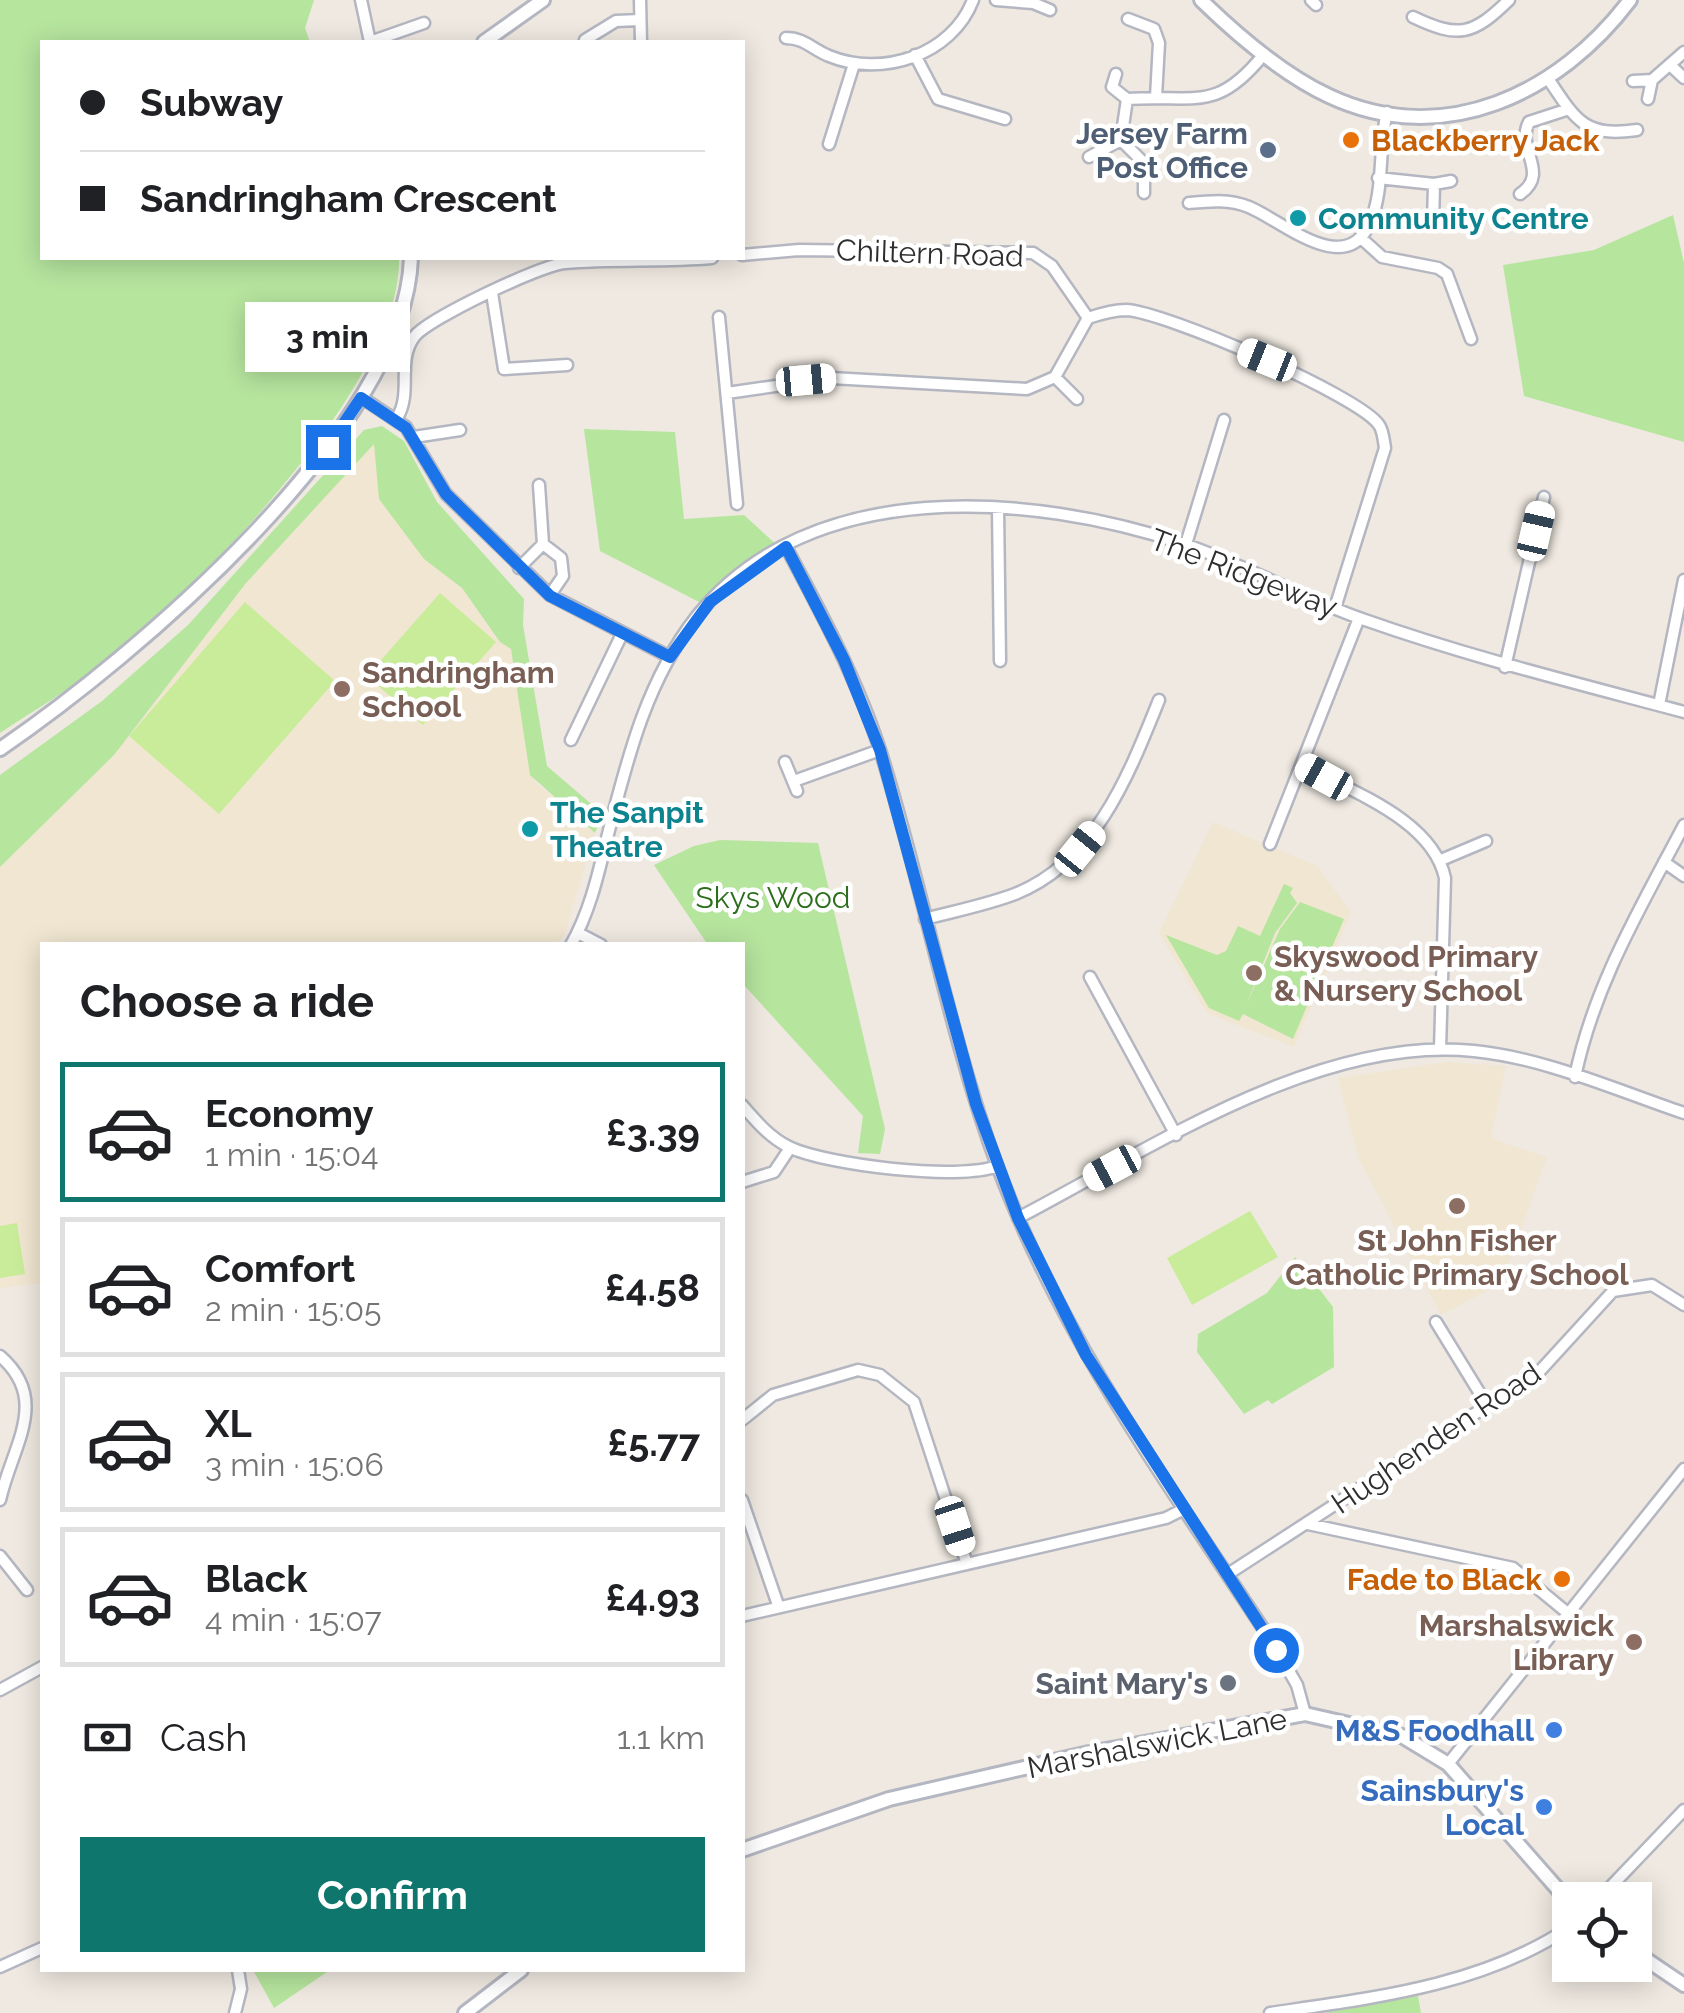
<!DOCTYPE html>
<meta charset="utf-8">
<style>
:root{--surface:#fff;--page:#f2f2f2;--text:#202124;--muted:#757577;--line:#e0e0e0;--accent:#0f766e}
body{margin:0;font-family:Raleway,sans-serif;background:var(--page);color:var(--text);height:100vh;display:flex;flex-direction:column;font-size:38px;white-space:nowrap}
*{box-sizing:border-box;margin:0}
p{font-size:32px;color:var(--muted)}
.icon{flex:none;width:55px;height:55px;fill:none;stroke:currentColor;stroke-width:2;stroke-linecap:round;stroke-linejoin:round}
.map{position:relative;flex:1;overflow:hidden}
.sheet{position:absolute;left:40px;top:942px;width:705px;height:1030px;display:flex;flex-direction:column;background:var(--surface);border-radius:0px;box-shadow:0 5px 25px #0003}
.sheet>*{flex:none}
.guide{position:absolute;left:40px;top:40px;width:705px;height:220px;border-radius:0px;box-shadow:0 5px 25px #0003;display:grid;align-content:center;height:220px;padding:0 40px;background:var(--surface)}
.buttons{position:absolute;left:1552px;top:1882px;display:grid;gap:20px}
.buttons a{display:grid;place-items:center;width:100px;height:100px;border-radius:0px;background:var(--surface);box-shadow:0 5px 25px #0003;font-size:50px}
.end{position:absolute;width:45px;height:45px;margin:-22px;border:12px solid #1a73e8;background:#fff;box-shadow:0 0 0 5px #fff}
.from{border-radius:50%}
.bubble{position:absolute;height:70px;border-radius:0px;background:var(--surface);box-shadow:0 5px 25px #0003;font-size:32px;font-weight:700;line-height:70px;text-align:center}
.car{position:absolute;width:30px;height:60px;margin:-30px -15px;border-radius:12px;box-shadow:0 0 8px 2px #0007;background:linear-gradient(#fff 24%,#345 0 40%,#fff 0 76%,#345 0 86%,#fff 0)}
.guide b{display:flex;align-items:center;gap:35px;height:95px;font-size:38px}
.guide b+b{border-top:2px solid var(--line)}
.guide i{width:25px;height:25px;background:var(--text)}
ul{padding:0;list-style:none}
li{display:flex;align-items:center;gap:30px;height:140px;margin:0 20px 15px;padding:0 20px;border:5px solid var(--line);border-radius:0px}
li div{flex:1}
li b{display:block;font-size:38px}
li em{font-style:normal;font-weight:700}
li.on{border-color:var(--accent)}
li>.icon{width:90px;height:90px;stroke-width:1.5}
h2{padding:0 40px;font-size:45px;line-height:120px}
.pay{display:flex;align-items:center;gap:25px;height:110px;padding:0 40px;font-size:38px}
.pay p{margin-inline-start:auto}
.cta{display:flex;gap:20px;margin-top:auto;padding:20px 40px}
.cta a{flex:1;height:115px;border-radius:0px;background:var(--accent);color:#fff;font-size:40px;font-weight:700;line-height:115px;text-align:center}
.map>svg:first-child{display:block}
.education{fill:#f0e6d1}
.green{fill:#b6e59e}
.pitch{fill:#c9ec9a}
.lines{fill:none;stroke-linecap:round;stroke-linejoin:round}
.minor-casing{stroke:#b4b7c1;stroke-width:15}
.tertiary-casing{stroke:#b4b7c1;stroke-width:18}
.minor{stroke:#fff;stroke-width:10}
.tertiary{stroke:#fff;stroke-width:12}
.route{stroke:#1a73e8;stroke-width:12}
.food-dot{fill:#e8710a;stroke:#fff;stroke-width:4}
.service-dot{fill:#5c6f8a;stroke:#fff;stroke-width:4}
.culture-dot{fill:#0f9aa8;stroke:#fff;stroke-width:4}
.education-dot{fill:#8d6e63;stroke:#fff;stroke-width:4}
.worship-dot{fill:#6b7280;stroke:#fff;stroke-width:4}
.shop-dot{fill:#3f7fe0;stroke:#fff;stroke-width:4}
.labels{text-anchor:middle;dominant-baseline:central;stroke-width:9;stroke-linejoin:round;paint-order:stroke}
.service-label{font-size:30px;font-weight:bold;fill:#4e5e75;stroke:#fff;text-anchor:end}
.food-label{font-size:30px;font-weight:bold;fill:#c56008;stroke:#fff;text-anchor:start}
.culture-label{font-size:30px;font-weight:bold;fill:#0d838f;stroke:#fff;text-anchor:start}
.street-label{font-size:30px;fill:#2e2e2e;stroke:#fff}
.education-label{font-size:30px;font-weight:bold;fill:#785e54;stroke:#fff;text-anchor:start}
.park-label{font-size:30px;fill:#2c6e1b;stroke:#fff}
.worship-label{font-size:30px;font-weight:bold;fill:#5b616d;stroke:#fff;text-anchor:end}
.shop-label{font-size:30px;font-weight:bold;fill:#366cbe;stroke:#fff;text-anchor:end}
</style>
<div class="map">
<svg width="1684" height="2013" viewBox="0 0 1684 2013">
<rect width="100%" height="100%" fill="#efe9e1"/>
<path class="education" d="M 374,443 L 424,559 L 462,588 L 500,642 L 511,649 L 535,782 L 595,833 L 564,936 L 554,945 L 42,945 L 42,1283 L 0,1288 L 0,867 L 114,755 L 246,583 Z
M 1213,822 L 1317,866 L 1351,912 L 1294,1047 L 1207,1013 L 1159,933 Z
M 1447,1062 L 1506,1066 L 1491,1138 L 1547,1157 L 1502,1283 L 1441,1315 L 1358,1157 L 1338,1078 Z"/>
<path class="green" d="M 0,0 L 314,0 L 305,28 L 310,42 L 42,42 L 42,258 L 399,258 C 402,384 197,590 101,665 C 69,690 33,711 0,733 Z
M 1673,215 L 1684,263 L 1684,442 L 1524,396 L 1503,265 L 1594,250 Z
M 382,426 L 404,441 L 437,502 L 524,599 L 523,625 L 547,766 L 603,814 L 595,833 L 530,775 L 511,649 L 500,642 L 462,588 L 424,559 L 379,499 L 374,444 L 246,583 L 114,755 L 0,867 L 0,775 L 102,701 L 188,625 L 364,430 Z
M 584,429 L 675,432 L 684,519 L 744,515 L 779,547 L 701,603 L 600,551 Z
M 720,840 L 818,843 L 885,1129 L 880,1154 L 858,1153 L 863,1116 L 743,984 L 742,945 L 708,945 L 654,865 L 694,846 Z
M 1284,884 L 1293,888 L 1290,893 L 1297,903 L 1275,933 L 1246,1006 L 1280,929 L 1300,902 L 1344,919 L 1293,1039 L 1243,1014 L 1239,1021 L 1209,1008 L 1166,935 L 1217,955 L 1226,951 L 1238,926 L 1260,936 Z
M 1295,1257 L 1333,1307 L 1334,1367 L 1272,1404 L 1268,1400 L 1244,1414 L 1197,1352 L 1198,1334 L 1267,1293 Z
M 253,1970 L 330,1970 L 274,2008 Z
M 1418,1996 L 1421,2013 L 1325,2013 Z"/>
<path class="pitch" d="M 440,593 L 496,642 L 423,725 L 367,676 Z
M 245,602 L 335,681 L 219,814 L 129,736 Z
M 1250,1211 L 1278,1257 L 1192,1305 L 1167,1258 Z
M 17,1223 L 25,1274 L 0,1278 L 0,1226 Z"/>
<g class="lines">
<defs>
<path id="minor" d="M 361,0 L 370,42 L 424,23
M 640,0 L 641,42
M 996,0 L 1033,3 L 1050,10
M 1311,0 L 1316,5
M 1413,17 C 1459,39 1473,35 1509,0
M 1128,19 L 1154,29 L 1159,43 L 1156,97
M 786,38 C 804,38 812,49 829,56 C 882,78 952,55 973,0
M 585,40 L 616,21 L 640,20
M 915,55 L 938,99 L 1005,119
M 1670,65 L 1684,78
M 1116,74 L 1112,87 L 1127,99 C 1195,94 1216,114 1264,54
M 1549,80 C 1577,122 1585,137 1637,130
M 1652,80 L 1684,52
M 1633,81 L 1652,80 L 1648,99
M 1127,99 L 1121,140 L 1144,163 L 1144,193
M 829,144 L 854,64
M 1089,157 L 1121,140
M 1378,178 L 1434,184 L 1433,223
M 1434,184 L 1451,181
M 1520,194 C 1551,173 1515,149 1529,122 L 1569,109
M 1189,203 C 1210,201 1229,199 1249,207 C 1281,220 1344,278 1369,225 C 1385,192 1378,147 1387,112
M 1361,238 L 1382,257 L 1438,268 L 1447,274 L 1471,339
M 742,255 L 799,250 L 1033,253 L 1052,266 L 1088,318
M 492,293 L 504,369 L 567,365
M 719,317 L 737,504
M 1055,377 L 1077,399
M 727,393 L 831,378 L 1027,389 L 1055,377 L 1088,318 C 1100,314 1113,310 1126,310 C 1163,311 1360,396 1379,425 C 1383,430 1384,442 1385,448 L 1335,608
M 361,397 L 406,427 L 446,494 L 550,595 L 670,657
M 397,418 C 413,392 396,362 414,337 C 427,319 543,264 565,263 C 614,259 663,262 712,258
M 414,437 L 460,430
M 539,485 L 543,544
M 998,508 L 1000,661
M 1186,544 L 1224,420
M 786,547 C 822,614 858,681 881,753 C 924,890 948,1033 998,1168 C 1063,1342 1173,1491 1274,1645 L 1297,1685 L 1305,1714
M 519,568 L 543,544 L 561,558 L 563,576 L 550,595
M 1505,667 L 1544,497
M 1659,705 L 1684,580
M 571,740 L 622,634
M 785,762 L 797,791
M 1303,765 C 1351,792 1432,819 1445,878 L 1440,1049
M 794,781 L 880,750
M 1270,844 L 1359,618
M 1441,860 L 1486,841
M 1664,862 L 1684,876
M 925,919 C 955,911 986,905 1015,894 C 1096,862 1129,774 1159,700
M 578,933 L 601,945
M 571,945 C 590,911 598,875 607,838 C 627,760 646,681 697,616 C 810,475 1032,493 1184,544 C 1246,565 1303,599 1365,620 C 1470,657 1576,683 1684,712
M 1090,977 L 1176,1135
M 1575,1077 C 1594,985 1641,907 1684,825
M 742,1105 C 756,1121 769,1137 789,1147 C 826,1165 960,1181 997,1166
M 742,1182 L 774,1172 L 790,1148
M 1018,1218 C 1150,1149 1319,1035 1474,1051 C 1545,1058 1616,1090 1684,1113
M 1436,1322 L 1487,1405
M 0,1356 C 51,1400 12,1446 0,1500
M 742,1420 L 773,1395 L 858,1370 L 880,1375 L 914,1402 L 966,1561
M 742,1500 L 778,1605
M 1308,1524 L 1513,1568 L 1570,1615
M 0,1556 L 27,1590
M 1228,1574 L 1539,1372 L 1613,1291 L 1652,1285 L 1684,1305
M 742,1616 L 1166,1518 L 1184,1509
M 0,1690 L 42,1667
M 1448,1764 L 1684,1469
M 1598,1900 L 1684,1810
M 0,1967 L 42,1948
M 235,2013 L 241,1989 L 238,1970
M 1270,2013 C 1373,1998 1482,1986 1570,1927"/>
<path id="tertiary" d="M 1201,0 C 1238,36 1282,74 1329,96 C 1444,150 1560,93 1630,0
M 484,42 L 543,0
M 0,749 C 133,658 405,430 411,258
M 742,1850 L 889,1799 L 1089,1753 L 1305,1714 L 1402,1736 L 1448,1764 L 1570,1903
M 1635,1952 L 1684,1985
M 465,2013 L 521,1970"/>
</defs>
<use href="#minor" class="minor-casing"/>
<use href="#tertiary" class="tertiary-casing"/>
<use href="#minor" class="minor"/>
<use href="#tertiary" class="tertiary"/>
</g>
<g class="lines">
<path class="route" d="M 328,447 L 361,398 L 406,428 L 446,494 L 550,596 L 670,657 L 710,602 L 786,547 L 844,660 L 880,750 L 976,1104 L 1018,1218 L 1086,1355 L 1276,1650"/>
</g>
<g class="food-dot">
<circle cx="1351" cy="140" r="10"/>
<circle cx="1562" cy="1579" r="10"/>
</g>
<circle class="service-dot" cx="1268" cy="150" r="10"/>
<g class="culture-dot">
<circle cx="1298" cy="218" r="10"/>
<circle cx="530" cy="829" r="10"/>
</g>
<g class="education-dot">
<circle cx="342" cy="689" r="10"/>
<circle cx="1254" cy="973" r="10"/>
<circle cx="1457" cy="1206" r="10"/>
<circle cx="1634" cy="1642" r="10"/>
</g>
<circle class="worship-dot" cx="1228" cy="1683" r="10"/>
<g class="shop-dot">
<circle cx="1554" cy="1730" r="10"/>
<circle cx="1544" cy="1807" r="10"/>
</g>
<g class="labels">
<g class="service-label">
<text x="1248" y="133">Jersey Farm<tspan x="1248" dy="34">Post Office</tspan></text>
</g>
<g class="food-label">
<text x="1371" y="140">Blackberry Jack</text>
<text x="1542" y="1579" text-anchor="end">Fade to Black</text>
</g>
<g class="culture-label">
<text x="1318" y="218">Community Centre</text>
<text x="550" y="812">The Sanpit<tspan x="550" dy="34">Theatre</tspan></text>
</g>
<g class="street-label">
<text transform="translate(930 253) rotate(2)">Chiltern Road</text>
<text transform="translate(1244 573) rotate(21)">The Ridgeway</text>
<text transform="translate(1436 1438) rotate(-34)">Hughenden Road</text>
<text transform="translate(1157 1743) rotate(-11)">Marshalswick Lane</text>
</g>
<g class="education-label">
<text x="362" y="672">Sandringham<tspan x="362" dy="34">School</tspan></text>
<text x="1274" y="956">Skyswood Primary<tspan x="1274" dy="34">&amp; Nursery School</tspan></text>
<text x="1457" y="1240" text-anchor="middle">St John Fisher<tspan x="1457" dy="34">Catholic Primary School</tspan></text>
<text x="1614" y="1625" text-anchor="end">Marshalswick<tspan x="1614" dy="34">Library</tspan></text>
</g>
<g class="park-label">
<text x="773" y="897">Skys Wood</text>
</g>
<g class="worship-label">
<text x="1208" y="1683">Saint Mary's</text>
</g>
<g class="shop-label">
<text x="1534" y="1730">M&amp;S Foodhall</text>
<text x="1524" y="1790">Sainsbury's<tspan x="1524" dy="34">Local</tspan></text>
</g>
</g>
</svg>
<div class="buttons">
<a><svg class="icon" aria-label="locate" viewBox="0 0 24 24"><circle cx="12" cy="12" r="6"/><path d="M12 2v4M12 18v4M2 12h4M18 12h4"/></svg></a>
</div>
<i class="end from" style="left:1276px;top:1650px"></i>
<i class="end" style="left:328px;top:447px"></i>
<div class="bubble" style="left:245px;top:302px;width:165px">3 min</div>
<i class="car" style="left:1267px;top:360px;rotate:292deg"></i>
<i class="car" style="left:806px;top:380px;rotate:85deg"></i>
<i class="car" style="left:1536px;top:531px;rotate:13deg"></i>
<i class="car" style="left:1324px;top:777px;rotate:299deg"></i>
<i class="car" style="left:1080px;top:849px;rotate:39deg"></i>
<i class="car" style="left:1112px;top:1168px;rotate:242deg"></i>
<i class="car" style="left:955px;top:1526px;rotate:162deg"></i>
<div class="guide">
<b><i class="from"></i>Subway</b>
<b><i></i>Sandringham Crescent</b>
</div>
<section class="sheet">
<h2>Choose a ride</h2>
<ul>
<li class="on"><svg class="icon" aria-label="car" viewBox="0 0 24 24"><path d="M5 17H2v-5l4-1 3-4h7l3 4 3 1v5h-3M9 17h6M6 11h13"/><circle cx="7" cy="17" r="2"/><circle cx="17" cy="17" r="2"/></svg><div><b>Economy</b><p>1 min · 15:04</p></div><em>£3.39</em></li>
<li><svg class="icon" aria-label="car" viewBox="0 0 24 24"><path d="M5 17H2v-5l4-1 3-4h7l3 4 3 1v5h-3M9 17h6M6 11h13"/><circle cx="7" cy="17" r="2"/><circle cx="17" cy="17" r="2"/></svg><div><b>Comfort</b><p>2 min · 15:05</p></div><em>£4.58</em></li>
<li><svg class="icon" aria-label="car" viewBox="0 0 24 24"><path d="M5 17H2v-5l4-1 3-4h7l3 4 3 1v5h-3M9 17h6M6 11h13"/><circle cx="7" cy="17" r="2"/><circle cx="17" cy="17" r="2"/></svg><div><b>XL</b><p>3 min · 15:06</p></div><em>£5.77</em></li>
<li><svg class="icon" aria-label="car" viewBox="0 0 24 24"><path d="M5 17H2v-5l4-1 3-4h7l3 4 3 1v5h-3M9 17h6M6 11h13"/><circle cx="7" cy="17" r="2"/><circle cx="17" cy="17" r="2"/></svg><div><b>Black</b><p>4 min · 15:07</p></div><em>£4.93</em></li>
</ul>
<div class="pay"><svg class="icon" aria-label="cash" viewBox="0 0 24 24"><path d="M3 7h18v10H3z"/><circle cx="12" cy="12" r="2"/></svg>Cash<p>1.1 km</p></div>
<div class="cta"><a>Confirm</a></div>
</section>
</div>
